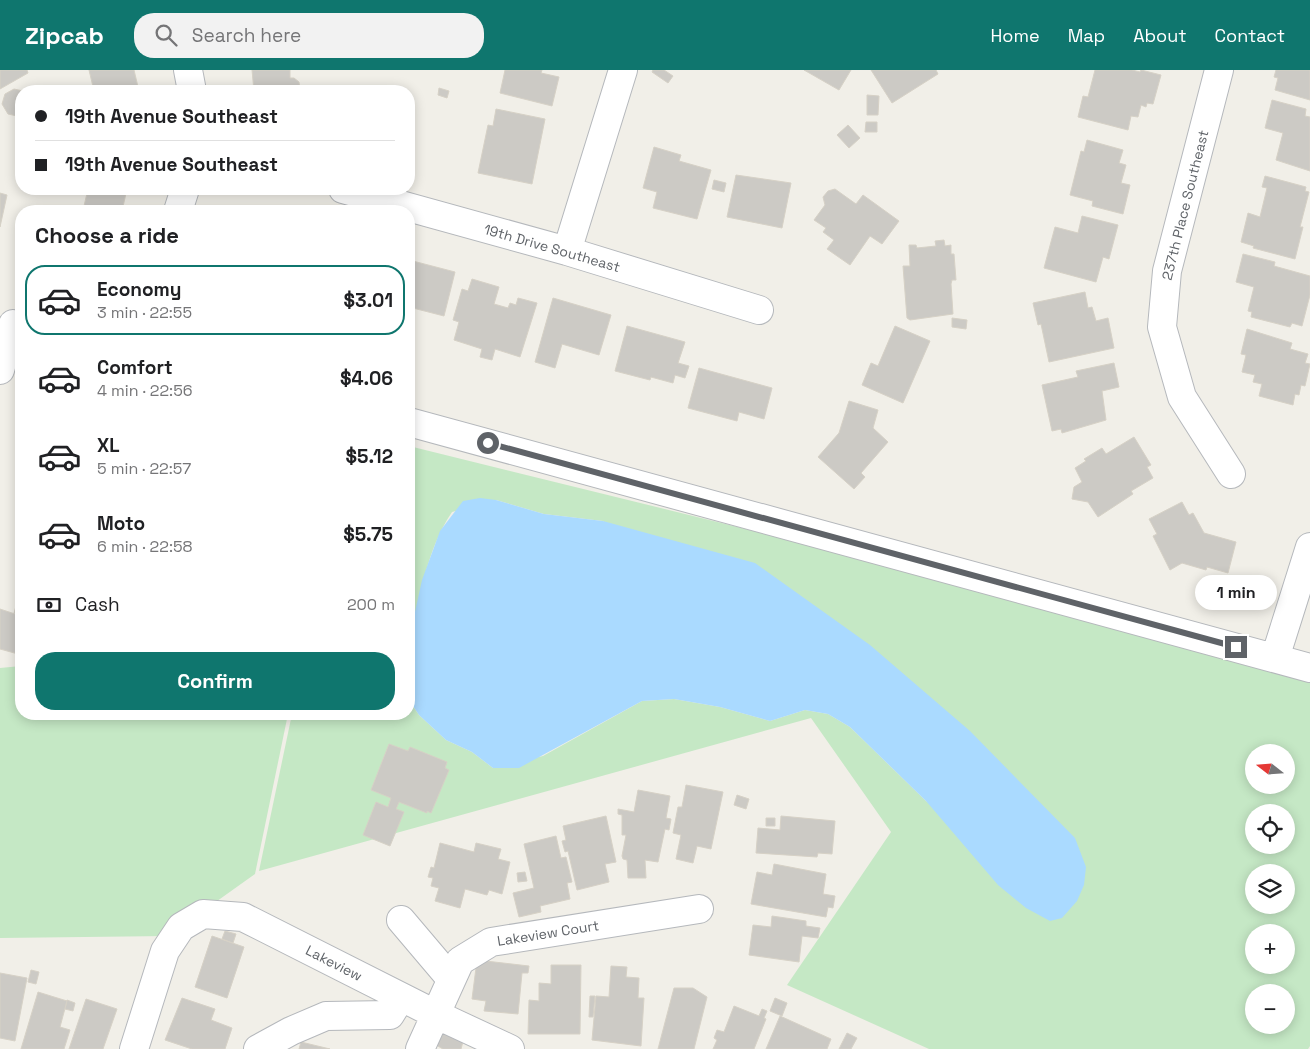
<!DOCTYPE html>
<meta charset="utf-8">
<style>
:root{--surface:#fff;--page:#f2f2f2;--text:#202124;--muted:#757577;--line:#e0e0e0;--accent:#0f766e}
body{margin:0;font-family:"Space Grotesk",sans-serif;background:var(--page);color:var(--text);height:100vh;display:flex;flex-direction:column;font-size:19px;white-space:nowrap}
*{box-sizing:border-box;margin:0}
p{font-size:16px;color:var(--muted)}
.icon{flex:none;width:28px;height:28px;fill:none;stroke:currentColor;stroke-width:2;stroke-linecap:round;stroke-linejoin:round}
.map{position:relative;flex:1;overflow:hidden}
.side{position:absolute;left:15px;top:135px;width:400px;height:515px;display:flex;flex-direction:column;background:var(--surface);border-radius:20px;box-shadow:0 2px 12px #0003}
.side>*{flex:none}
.guide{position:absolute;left:15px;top:15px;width:400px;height:110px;border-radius:20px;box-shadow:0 2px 12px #0003;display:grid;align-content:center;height:110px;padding:0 20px;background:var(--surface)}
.needle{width:32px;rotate:287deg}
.controls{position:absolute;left:1245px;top:674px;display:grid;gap:10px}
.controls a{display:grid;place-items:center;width:50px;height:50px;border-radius:50%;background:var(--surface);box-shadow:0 2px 12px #0003;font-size:25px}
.end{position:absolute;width:22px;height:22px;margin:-11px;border:6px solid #5f6368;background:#fff;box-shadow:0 0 0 2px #fff}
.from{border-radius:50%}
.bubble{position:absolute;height:35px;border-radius:18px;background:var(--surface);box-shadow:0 2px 12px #0003;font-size:16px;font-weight:600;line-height:35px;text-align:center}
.guide b{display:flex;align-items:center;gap:18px;height:48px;font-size:19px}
.guide b+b{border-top:1px solid var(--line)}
.guide i{width:12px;height:12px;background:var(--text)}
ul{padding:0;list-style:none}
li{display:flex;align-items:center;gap:15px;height:70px;margin:0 10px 8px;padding:0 10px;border:2px solid transparent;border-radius:20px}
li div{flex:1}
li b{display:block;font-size:19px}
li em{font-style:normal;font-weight:600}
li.selected{border-color:var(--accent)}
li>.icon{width:45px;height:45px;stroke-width:1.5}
h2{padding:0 20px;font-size:22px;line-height:60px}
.pay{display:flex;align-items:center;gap:12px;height:55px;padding:0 20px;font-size:19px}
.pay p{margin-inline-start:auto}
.action{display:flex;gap:10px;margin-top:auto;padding:10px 20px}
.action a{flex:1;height:58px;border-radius:20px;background:var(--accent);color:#fff;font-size:20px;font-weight:600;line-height:58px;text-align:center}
header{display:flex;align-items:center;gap:30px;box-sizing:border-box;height:70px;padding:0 25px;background:var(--accent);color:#fff}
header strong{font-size:24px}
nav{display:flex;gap:28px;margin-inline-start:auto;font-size:18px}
.search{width:350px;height:45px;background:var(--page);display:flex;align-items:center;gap:12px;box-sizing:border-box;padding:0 18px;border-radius:20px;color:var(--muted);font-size:19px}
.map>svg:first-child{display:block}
.green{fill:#c5e8c5;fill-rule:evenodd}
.water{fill:#aadaff}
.building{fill:#cccac5;stroke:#d6d1c6}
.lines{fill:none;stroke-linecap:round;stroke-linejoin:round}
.minor-casing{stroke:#b5b8bc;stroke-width:30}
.minor{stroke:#fff;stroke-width:28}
.route{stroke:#5f6368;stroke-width:6}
.labels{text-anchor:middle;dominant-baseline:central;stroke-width:4.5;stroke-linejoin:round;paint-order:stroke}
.street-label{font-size:14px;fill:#5f6368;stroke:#fff}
</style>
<header>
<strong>Zipcab</strong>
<div class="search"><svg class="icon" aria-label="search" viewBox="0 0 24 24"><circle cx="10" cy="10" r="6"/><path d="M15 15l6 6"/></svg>Search here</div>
<nav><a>Home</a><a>Map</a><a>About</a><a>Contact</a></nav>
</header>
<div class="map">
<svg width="1310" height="979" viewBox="0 0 1310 979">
<rect width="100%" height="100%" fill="#f1efe8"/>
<path class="green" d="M 409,376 L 1310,598 L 1310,976 L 1308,979 L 929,979 L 787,915 L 891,762 L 811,648 L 259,801 L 292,644 L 409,644 L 409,630 L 419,645 L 446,670 L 472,682 L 493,698 L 543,686 L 642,631 L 674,629 L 720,637 L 770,651 L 805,640 L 828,644 L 850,657 L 926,731 L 1077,831 L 603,451 L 544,444 L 496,430 L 452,442 C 426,481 421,525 409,569 ZM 1254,682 L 1286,682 L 1286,715 L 1254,715 ZM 1254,742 L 1286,742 L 1286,775 L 1254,775 ZM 1254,802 L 1286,802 L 1286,835 L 1254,835 ZM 1254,862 L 1286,862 L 1286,895 L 1254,895 ZM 1254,922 L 1286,922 L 1286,955 L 1254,955 Z
M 21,596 L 21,644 L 288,644 L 255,804 L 168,866 L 0,868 L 0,598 Z"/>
<path class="water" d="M 480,428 L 496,430 L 544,444 L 603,451 L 755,493 L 870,575 L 970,661 L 1075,768 L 1086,797 L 1084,815 L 1077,831 L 1062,848 L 1050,851 L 1026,838 L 998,815 L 926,731 L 850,657 L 828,644 L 805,640 L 770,651 L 720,637 L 674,629 L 642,631 L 519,698 L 493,698 L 472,682 L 446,670 L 419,645 L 409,630 L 409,569 L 422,510 L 440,461 L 463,431 Z"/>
<path class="building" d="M 0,0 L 27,0 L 28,3 L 0,19 Z
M 89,0 L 134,0 L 139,21 L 94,21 Z
M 252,0 L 290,0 L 290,8 L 294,8 L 299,12 L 300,20 L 254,21 Z
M 505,0 L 542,0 L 541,3 L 559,7 L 552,36 L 500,23 Z
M 653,0 L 664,0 L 673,6 L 668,13 L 652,2 Z
M 804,0 L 851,0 L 839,20 Z
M 871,0 L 936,0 L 938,4 L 892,33 Z
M 1095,0 L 1132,0 L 1140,2 L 1141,0 L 1161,5 L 1153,34 L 1147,33 L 1146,37 L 1141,35 L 1138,47 L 1131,46 L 1128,60 L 1078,47 L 1083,26 L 1088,27 Z
M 1276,0 L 1310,0 L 1310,30 L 1275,20 L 1278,8 L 1274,7 Z
M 439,18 L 449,21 L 447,28 L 438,25 Z
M 14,19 L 23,21 L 21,44 L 17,46 L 8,44 L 2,34 L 5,24 Z
M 867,25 L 879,26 L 878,45 L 867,45 Z
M 1272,30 L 1306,39 L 1305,46 L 1310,47 L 1310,101 L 1276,90 L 1283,63 L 1265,58 Z
M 496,39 L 545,49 L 532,114 L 478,103 L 488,55 L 493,56 Z
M 866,52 L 877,52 L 877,62 L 865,62 Z
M 848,55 L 860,68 L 849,78 L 837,65 Z
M 1087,70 L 1123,80 L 1119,93 L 1126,95 L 1121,113 L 1130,115 L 1123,144 L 1092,136 L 1093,131 L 1070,125 L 1081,81 L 1084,82 Z
M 654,77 L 681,85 L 679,91 L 711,100 L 697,149 L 653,138 L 657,122 L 643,118 Z
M 736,105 L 791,113 L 782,158 L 727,147 Z
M 1265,106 L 1306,117 L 1305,121 L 1309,122 L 1300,157 L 1303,157 L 1295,189 L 1253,178 L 1254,176 L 1241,172 L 1248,143 L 1260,147 L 1267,118 L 1262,117 Z
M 714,110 L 726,113 L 724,122 L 712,119 Z
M 88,119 L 127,119 L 122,141 L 108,141 L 84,136 Z
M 835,119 L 856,134 L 863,125 L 899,151 L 882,174 L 870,166 L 850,195 L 827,179 L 834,170 L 823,162 L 826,158 L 814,150 L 825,135 L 823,127 L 828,121 Z
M 0,123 L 7,125 L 0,157 Z
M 1082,146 L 1118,155 L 1109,189 L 1103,187 L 1096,212 L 1044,198 L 1055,157 L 1078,163 Z
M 944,170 L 945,176 L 951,175 L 951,184 L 954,184 L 956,210 L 952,210 L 951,214 L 953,244 L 910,250 L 907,248 L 903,196 L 910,196 L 909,175 L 916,175 L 917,178 L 936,176 L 935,171 Z
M 1243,184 L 1275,192 L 1274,196 L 1310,206 L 1310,225 L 1302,256 L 1292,253 L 1290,257 L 1251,247 L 1252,242 L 1248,241 L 1254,217 L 1236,212 Z
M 409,190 L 455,202 L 444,246 L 409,237 Z
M 472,209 L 499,217 L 494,234 L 508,238 L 510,233 L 516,235 L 518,228 L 537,233 L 520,287 L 495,279 L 492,290 L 480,287 L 482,279 L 454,270 L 459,252 L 453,250 L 462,219 L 468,221 Z
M 1085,222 L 1088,238 L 1092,237 L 1096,251 L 1108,248 L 1114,278 L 1049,292 L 1041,254 L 1038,255 L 1033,233 Z
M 553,228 L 611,245 L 599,285 L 562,274 L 555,298 L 535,292 Z
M 952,248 L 967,250 L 966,259 L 952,257 Z
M 627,256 L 685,272 L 678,293 L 689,296 L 685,308 L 675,305 L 673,313 L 651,307 L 650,310 L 615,301 Z
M 895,256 L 930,271 L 903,333 L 862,315 L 871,293 L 878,296 Z
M 1247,259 L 1292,273 L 1290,279 L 1308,284 L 1305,293 L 1310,294 L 1305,316 L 1301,315 L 1299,325 L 1295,324 L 1293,335 L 1259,326 L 1262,314 L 1253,312 L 1255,305 L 1242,302 L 1246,285 L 1241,284 Z
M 1114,293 L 1119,317 L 1102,321 L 1106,350 L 1062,363 L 1061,359 L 1052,361 L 1042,315 L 1078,307 L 1076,301 Z
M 699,298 L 772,318 L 764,349 L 739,342 L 737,351 L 688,338 Z
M 849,331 L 878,340 L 873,358 L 888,372 L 861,403 L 865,407 L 854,419 L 818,387 L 839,363 Z
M 1134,367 L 1151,395 L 1147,397 L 1153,408 L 1131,421 L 1133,424 L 1098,447 L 1088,432 L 1072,429 L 1074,417 L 1082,412 L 1075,398 L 1086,391 L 1084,389 L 1102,378 L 1106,384 Z
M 1182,432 L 1189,445 L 1193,443 L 1204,463 L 1236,472 L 1228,503 L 1207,497 L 1206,500 L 1182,493 L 1170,500 L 1153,466 L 1157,464 L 1149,449 Z
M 21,519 L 21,545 L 14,543 Z
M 0,539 L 21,546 L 21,573 L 18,584 L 0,579 Z
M 389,674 L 408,681 L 410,677 L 447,692 L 445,698 L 449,700 L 431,743 L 427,741 L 427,743 L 399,732 L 396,739 L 404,742 L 390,776 L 363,765 L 376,732 L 388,737 L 391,728 L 371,720 Z
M 686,715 L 723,722 L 711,779 L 697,776 L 693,793 L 676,789 L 681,765 L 673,763 L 678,737 L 682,737 Z
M 638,720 L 670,726 L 666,748 L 671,749 L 669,760 L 665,759 L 658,792 L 645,790 L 646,808 L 628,808 L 627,790 L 623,789 L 622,786 L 626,765 L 622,765 L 622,745 L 618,744 L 618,739 L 634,742 Z
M 737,725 L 749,729 L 746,739 L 734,735 Z
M 606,746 L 616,792 L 605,794 L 609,812 L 577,820 L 568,781 L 565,782 L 562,771 L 566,770 L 563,756 Z
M 781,746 L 835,751 L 832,784 L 818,783 L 817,787 L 756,783 L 758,758 L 780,760 Z
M 766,748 L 775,748 L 775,756 L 766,756 Z
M 556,766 L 561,788 L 566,787 L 572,812 L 567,813 L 570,829 L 540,836 L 541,842 L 519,847 L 513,823 L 534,818 L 524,774 Z
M 440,773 L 474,782 L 476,773 L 501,779 L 498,789 L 510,792 L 502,824 L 489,820 L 487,825 L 465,819 L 460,838 L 435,831 L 439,818 L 431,816 L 433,808 L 428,807 L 431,797 L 434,798 Z
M 774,794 L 826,804 L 823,824 L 835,826 L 833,838 L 828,837 L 826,847 L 751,834 L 757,802 L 772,805 Z
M 525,802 L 527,811 L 518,812 L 517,803 Z
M 772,846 L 806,851 L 806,856 L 820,858 L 818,868 L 802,866 L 799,892 L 749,885 L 753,855 L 771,857 Z
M 225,861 L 236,864 L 233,873 L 222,869 Z
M 212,866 L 244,877 L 227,928 L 195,917 Z
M 477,890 L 529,896 L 528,903 L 522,903 L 518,944 L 484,941 L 486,931 L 472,929 Z
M 551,895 L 581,895 L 580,964 L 528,964 L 529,930 L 539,931 L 539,913 L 551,914 Z
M 611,896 L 627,897 L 626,907 L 639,908 L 638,928 L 644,928 L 641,976 L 592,970 L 596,926 L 609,927 Z
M 31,900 L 39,902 L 36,914 L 28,912 Z
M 0,903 L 27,908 L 15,971 L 0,968 Z
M 674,918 L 693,918 L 707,927 L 694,979 L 658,979 Z
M 38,922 L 67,931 L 60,957 L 70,960 L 64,979 L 21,979 Z
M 590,926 L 595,926 L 593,947 L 589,947 Z
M 182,928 L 215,939 L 211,950 L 232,958 L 225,979 L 192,979 L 165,970 Z
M 775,928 L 787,933 L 782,946 L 770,941 Z
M 86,929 L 117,939 L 103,979 L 69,979 Z
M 67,930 L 75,933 L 73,941 L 65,939 Z
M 734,936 L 759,946 L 762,939 L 767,941 L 764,948 L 766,949 L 754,979 L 713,979 L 717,970 L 714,968 L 717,960 L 724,962 Z
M 780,946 L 831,969 L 827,979 L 766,979 Z
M 441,957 L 465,964 L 461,979 L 443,979 L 436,975 Z
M 847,963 L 857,968 L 851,979 L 839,979 Z
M 301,972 L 330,979 L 299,979 Z"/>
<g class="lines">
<defs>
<path id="minor" d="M 188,0 L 192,21
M 1219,0 L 1167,201 L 1162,257 L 1182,327 L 1231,404
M 343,119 L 567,181 L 759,240
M 178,141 L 185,119
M 567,181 L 623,0
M 0,300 L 13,254
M 409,352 L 1310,598
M 1275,588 L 1310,477
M 401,850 L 451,909
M 134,979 L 165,881 L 181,857 L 203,844 L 243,847 L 435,944 L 510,979
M 258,979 L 291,961 L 326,946 L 390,945 L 401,927
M 420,979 L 460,891 L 491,872 L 699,839"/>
</defs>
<use href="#minor" class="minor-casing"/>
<use href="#minor" class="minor"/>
</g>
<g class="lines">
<path class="route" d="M 488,373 L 1236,577"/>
</g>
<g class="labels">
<g class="street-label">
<text transform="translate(1185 135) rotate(-76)">237th Place Southeast</text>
<text transform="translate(552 178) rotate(16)">19th Drive Southeast</text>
<text transform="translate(548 863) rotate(-9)">Lakeview Court</text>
<text transform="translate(334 893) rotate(27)">Lakeview</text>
</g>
</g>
</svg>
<div class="controls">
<a><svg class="needle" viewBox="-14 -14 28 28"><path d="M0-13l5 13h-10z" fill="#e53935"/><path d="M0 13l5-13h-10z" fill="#757577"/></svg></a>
<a><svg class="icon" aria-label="locate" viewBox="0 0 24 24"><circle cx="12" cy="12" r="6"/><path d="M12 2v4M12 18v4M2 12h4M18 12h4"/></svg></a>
<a><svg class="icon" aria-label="layers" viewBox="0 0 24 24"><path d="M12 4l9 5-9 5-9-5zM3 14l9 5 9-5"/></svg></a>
<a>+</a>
<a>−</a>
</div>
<i class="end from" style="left:488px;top:373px"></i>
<i class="end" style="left:1236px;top:577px"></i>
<div class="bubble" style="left:1195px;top:505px;width:82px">1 min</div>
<div class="guide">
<b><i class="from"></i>19th Avenue Southeast</b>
<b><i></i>19th Avenue Southeast</b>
</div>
<section class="side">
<h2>Choose a ride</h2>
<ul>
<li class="selected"><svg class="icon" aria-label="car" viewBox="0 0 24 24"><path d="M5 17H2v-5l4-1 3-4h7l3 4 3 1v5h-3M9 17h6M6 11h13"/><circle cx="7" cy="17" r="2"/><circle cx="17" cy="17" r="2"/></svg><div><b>Economy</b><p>3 min · 22:55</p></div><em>$3.01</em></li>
<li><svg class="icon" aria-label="car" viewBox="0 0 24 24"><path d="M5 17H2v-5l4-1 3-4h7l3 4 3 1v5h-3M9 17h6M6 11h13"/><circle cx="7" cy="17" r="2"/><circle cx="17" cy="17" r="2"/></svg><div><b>Comfort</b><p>4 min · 22:56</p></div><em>$4.06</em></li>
<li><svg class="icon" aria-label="car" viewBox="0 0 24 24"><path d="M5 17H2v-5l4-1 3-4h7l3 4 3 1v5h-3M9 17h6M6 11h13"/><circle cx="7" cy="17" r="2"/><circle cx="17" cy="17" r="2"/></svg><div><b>XL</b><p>5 min · 22:57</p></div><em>$5.12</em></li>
<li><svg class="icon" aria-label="car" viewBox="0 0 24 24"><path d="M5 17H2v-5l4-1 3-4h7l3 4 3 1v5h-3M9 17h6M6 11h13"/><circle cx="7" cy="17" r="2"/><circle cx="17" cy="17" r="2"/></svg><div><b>Moto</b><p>6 min · 22:58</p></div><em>$5.75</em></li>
</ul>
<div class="pay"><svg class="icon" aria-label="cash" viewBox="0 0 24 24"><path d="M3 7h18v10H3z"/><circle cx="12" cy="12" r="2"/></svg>Cash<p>200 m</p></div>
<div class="action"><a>Confirm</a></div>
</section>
</div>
